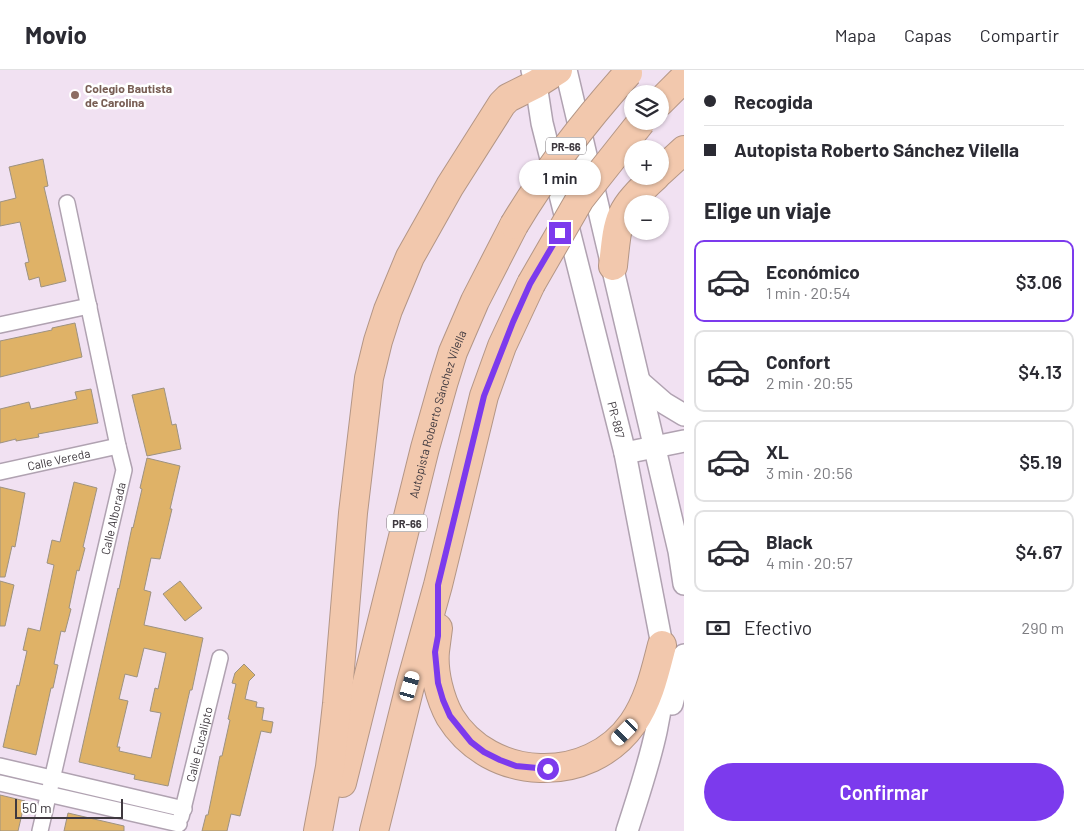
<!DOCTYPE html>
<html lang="es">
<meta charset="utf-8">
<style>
:root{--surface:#fff;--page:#f2f2f3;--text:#2b2b33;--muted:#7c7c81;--line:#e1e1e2;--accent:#7c3aed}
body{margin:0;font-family:Barlow,sans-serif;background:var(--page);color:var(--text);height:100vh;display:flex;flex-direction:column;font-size:19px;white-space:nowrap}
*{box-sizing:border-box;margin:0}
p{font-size:16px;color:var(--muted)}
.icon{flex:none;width:28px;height:28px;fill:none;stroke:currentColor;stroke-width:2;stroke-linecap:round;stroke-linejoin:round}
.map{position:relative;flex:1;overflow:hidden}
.sheet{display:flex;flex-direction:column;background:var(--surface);width:400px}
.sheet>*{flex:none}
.banner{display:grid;align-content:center;height:110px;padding:0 20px;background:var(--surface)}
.buttons{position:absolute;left:624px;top:15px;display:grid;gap:10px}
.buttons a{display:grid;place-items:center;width:45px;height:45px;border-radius:50%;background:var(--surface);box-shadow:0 1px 4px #0004;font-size:25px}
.scale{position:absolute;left:15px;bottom:12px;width:108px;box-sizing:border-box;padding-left:5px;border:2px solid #3f393f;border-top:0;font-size:14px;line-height:18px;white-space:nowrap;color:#3f393f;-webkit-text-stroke:4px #fff;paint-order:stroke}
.end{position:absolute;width:22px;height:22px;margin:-11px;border:6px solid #7c3aed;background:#fff;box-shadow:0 0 0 2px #fff}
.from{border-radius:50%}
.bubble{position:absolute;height:35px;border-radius:18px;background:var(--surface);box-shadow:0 1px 4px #0004;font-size:16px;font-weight:600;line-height:35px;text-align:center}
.car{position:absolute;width:15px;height:30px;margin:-15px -8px;border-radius:6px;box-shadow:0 0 4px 1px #0007;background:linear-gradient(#fff 24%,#345 0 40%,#fff 0 76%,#345 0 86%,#fff 0)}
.banner b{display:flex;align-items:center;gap:18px;height:48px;font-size:19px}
.banner b+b{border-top:1px solid var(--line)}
.banner i{width:12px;height:12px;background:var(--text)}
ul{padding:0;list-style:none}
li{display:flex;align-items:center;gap:15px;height:82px;margin:0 10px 8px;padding:0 10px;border:2px solid var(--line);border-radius:10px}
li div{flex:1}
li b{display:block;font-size:19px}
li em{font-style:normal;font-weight:600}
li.current{border-color:var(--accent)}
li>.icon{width:45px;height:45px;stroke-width:1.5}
h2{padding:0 20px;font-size:22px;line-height:60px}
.pay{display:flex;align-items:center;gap:12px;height:55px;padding:0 20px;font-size:19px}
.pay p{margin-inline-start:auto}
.cta{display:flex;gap:10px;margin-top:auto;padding:10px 20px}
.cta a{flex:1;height:58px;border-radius:30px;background:var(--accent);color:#fff;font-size:20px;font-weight:600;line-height:58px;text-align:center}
header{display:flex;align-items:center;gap:30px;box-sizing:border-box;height:70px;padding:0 25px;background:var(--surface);border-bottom:1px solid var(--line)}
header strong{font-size:24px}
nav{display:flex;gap:28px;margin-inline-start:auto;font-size:18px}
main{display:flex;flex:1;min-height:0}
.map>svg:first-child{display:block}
.building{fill:#dfb267;stroke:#9d9281;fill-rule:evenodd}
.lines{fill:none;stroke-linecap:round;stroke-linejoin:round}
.street-casing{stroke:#b0a2b1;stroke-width:18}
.secondary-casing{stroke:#b0a2b1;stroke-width:24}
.highway-casing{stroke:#b39686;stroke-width:30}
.street{stroke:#fff;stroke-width:15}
.secondary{stroke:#fff;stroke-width:21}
.highway{stroke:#f2c8ad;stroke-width:28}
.highway-bridge-casing{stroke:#b39686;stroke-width:30;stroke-linecap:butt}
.highway-bridge{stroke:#f2c8ad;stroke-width:28}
.route{stroke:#7c3aed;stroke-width:6}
.education-dot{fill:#8d6e63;stroke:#fff;stroke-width:2}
.labels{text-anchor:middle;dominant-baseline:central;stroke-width:5;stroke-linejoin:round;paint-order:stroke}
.shield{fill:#fff;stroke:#797479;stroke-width:1}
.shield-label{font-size:11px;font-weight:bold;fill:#3f393f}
.education-label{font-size:12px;font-weight:bold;fill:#785e54;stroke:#fff;text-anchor:start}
.street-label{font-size:12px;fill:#3f393f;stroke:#fff}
</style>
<header>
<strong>Movio</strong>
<nav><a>Mapa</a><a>Capas</a><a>Compartir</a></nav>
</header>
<main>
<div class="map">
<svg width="684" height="761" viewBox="0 0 684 761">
<rect width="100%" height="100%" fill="#f1e1f2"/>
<path class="building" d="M 43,89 L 48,116 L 44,117 L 66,211 L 41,217 L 39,207 L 29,210 L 25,193 L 29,192 L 20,152 L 0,156 L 0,132 L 16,128 L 9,97 Z
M 75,253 L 82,287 L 0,307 L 0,271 L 52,260 L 52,258 Z
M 164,318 L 172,355 L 176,354 L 181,379 L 147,386 L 132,325 Z
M 91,319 L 98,353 L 38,364 L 39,367 L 16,371 L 16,369 L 0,373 L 0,339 L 29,332 L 31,339 L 77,329 L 75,322 Z
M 147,388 L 180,396 L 170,439 L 172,439 L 160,489 L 151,488 L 144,520 L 151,522 L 144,555 L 203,568 L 192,620 L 190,620 L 168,716 L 134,709 L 135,705 L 79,692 L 118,518 L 119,519 L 132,457 L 133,458 L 142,419 L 140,418 ZM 144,578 L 166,583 L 158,619 L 155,618 L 150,641 L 161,643 L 151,688 L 119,681 L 120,677 L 117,677 L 128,631 L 119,629 L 125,604 L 137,607 Z
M 74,412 L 97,418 L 83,477 L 85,478 L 79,501 L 77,500 L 69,538 L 71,539 L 65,562 L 61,561 L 54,594 L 58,595 L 53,618 L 51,618 L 36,685 L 3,677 L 17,615 L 19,616 L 27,581 L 23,580 L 28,558 L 40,561 L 54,495 L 47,493 L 52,470 L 60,472 Z
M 0,417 L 25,423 L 15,477 L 12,476 L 5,507 L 0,507 Z
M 0,511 L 14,515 L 5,556 L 0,556 Z
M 180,511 L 202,538 L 185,551 L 163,524 Z
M 244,594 L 255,605 L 249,611 L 245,629 L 257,632 L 256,637 L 264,638 L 262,650 L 273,652 L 271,663 L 261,661 L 240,746 L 231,744 L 227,761 L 202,761 L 206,745 L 208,745 L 220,686 L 222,686 L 230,650 L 228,649 L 236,614 L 232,613 L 235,603 Z
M 0,725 L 25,731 L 18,761 L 0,761 Z
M 68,743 L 124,756 L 124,761 L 64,761 Z"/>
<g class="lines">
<defs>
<g id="street">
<path d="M 0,255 L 89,236"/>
<path id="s1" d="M 0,402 L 118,376"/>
<path d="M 0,696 L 184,739"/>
<path d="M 0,713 L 179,754"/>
<path id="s2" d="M 181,747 L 220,588"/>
<path id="s3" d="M 40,761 L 124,400 L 118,376 L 67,133"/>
</g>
<g id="secondary">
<path id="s4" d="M 532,0 L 536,14 L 542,53 L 625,383 L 662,575 C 669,639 646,701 627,761"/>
<path d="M 566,0 L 679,481 L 684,514"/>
<path d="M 640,312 L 664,333 L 684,345"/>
<path d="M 625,383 L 684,371"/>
<path d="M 672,634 L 684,585"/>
</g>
<g id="highway">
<path d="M 660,32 L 684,8"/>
<path d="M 660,102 L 684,80"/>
<path d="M 613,196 C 618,147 618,140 656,106"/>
<path d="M 438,558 C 437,566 436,573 435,581 C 433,602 440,629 450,647 C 490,712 589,716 633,653 C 649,630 655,602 662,575"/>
<path id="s5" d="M 342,713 L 425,378 L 444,311 L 453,282 L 475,231 L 514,155"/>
<path d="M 318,761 L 330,697 L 337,634 L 353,443 L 369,308 L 378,271 L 388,240 L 410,187 L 450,116 L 502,34 L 508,28 L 536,14 L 558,0"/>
<path d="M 374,761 L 410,616 L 438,515 L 484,326 L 502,276 L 531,214"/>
</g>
</defs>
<use href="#street" class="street-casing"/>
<use href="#secondary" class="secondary-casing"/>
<use href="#highway" class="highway-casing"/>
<use href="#street" class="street"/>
<use href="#secondary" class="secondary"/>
<use href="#highway" class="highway"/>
<defs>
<path id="highway-bridge" d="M 514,155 C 547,100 585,51 628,3
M 531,214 L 580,129 L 641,52"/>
</defs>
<use href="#highway-bridge" class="highway-bridge-casing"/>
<use href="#highway-bridge" class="highway-bridge"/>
</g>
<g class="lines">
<path class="route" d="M 548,699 L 516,696 L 500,690 L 484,682 L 471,672 L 450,646 L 443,630 L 438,613 L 435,582 L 438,566 L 438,515 L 484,326 L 513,252 L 530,214 L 560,163"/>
</g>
<circle class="education-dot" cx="75" cy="25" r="5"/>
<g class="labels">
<g class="shield">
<rect x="546" y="67.5" width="40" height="17" rx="4"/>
<rect x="387" y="444.5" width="40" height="17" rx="4"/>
</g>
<g class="shield-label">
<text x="566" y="76">PR-66</text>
<text x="407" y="453">PR-66</text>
</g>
<g class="education-label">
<text x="85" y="18">Colegio Bautista<tspan x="85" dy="14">de Carolina</tspan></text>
</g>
<g class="street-label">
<text stroke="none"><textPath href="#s5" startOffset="381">Autopista Roberto Sánchez Vilella</textPath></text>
<text stroke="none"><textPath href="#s4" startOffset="360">PR-887</textPath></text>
<text stroke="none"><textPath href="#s1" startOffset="60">Calle Vereda</textPath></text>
<text stroke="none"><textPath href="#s3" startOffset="321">Calle Alborada</textPath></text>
<text stroke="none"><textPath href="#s2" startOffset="75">Calle Eucalipto</textPath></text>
</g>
</g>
</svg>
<div class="buttons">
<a><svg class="icon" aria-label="layers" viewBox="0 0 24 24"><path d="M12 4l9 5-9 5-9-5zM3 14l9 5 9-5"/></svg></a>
<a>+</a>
<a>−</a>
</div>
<div class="scale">50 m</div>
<i class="end from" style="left:548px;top:699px"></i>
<i class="end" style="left:560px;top:163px"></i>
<div class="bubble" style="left:519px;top:90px;width:82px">1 min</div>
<i class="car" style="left:410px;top:616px;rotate:16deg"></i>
<i class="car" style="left:625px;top:662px;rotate:225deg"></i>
</div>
<section class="sheet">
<div class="banner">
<b><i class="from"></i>Recogida</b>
<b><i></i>Autopista Roberto Sánchez Vilella</b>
</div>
<h2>Elige un viaje</h2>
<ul>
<li class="current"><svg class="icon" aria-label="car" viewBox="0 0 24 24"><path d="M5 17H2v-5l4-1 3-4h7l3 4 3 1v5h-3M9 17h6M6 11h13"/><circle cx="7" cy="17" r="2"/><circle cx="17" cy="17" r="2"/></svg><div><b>Económico</b><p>1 min · 20:54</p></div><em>$3.06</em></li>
<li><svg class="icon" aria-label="car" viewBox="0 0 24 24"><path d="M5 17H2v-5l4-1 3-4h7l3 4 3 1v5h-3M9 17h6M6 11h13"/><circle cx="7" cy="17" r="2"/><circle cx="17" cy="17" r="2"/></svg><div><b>Confort</b><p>2 min · 20:55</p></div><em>$4.13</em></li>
<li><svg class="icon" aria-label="car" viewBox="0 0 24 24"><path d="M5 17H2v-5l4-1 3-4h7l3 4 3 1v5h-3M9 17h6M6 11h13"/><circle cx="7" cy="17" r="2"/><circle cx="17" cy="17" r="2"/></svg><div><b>XL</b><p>3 min · 20:56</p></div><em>$5.19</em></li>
<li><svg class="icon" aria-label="car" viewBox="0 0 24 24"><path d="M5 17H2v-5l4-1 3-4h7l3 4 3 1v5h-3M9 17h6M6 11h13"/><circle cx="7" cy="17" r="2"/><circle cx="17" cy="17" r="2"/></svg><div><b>Black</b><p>4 min · 20:57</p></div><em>$4.67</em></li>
</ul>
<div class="pay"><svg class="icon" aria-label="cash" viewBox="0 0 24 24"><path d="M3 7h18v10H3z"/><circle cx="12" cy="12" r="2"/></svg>Efectivo<p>290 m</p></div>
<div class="cta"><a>Confirmar</a></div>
</section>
</main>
